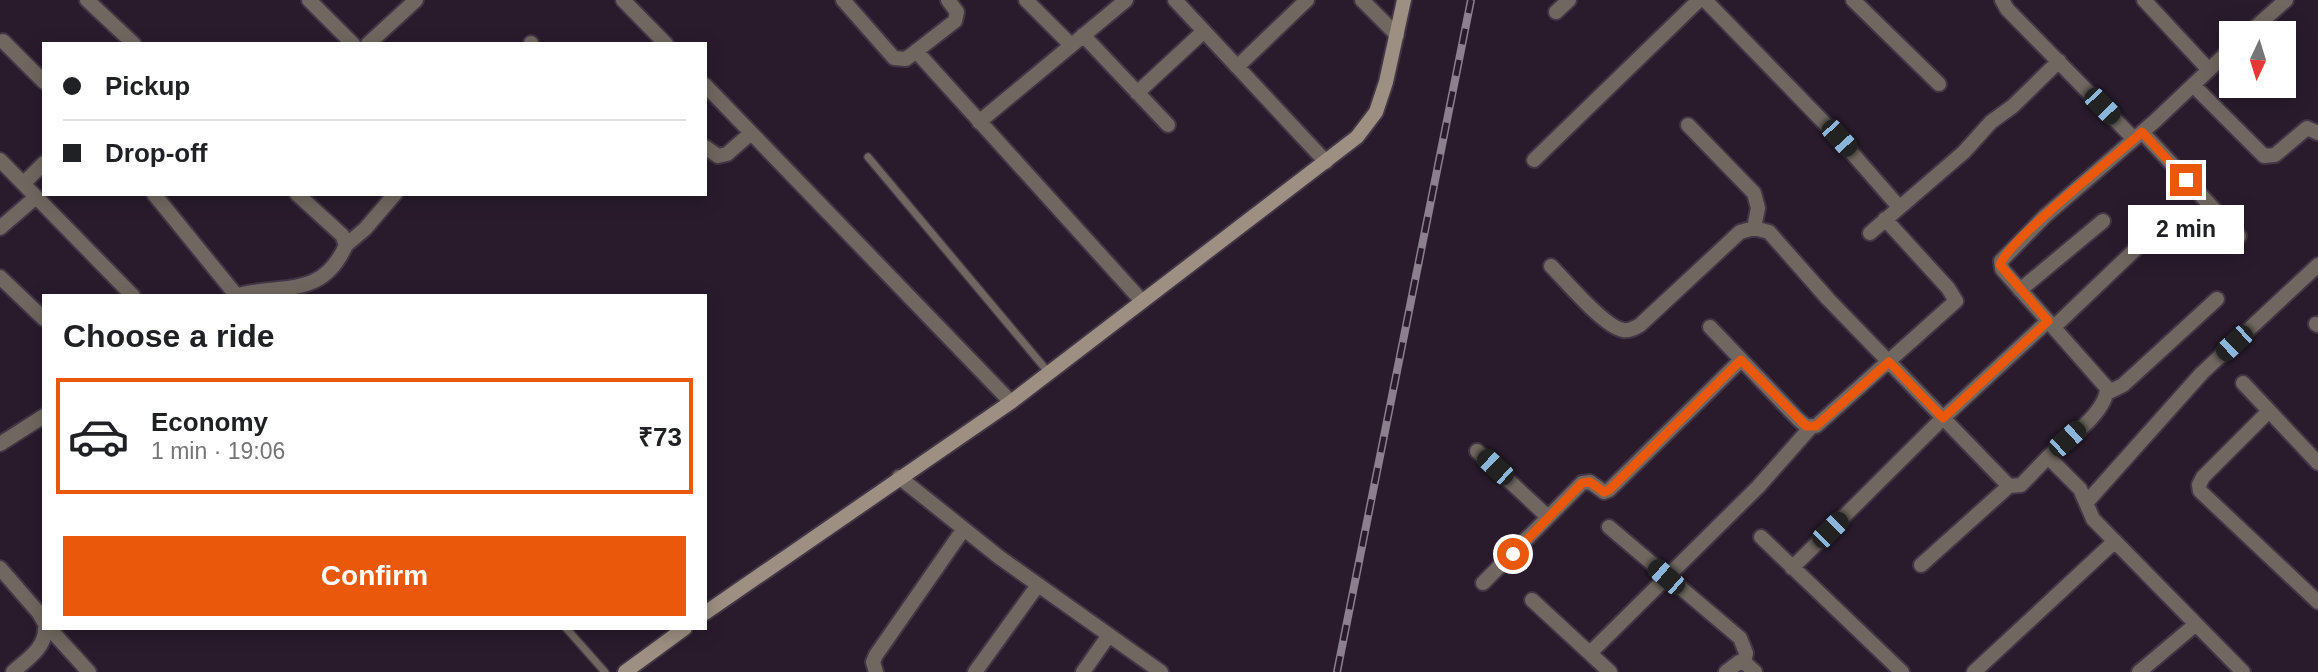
<!DOCTYPE html>
<meta charset="utf-8">
<style>
:root{--surface:#fff;--page:#f6f6f6;--text:#202124;--muted:#757577;--line:#e0e0e0;--accent:#ea580c}
body{margin:0;font-family:Helvetica,sans-serif;background:var(--page);color:var(--text);height:100vh;display:flex;flex-direction:column;font-size:26px;white-space:nowrap}
*{box-sizing:border-box;margin:0}
p{font-size:23px;color:var(--muted)}
.icon{flex:none;width:38px;height:38px;fill:none;stroke:currentColor;stroke-width:2;stroke-linecap:round;stroke-linejoin:round}
.map{position:relative;flex:1;overflow:hidden}
.panel{position:absolute;left:42px;top:294px;width:665px;height:336px;display:flex;flex-direction:column;background:var(--surface);border-radius:0px;box-shadow:0 4px 18px #0003}
.panel>*{flex:none}
.hud{position:absolute;left:42px;top:42px;width:665px;height:154px;border-radius:0px;box-shadow:0 4px 18px #0003;display:grid;align-content:center;height:154px;padding:0 21px;background:var(--surface)}
.needle{width:46px;rotate:184deg}
.controls{position:absolute;left:2219px;top:21px;display:grid;gap:14px}
.controls a{display:grid;place-items:center;width:77px;height:77px;border-radius:0px;background:var(--surface);box-shadow:0 4px 18px #0003;font-size:35px}
.end{position:absolute;width:32px;height:32px;margin:-16px;border:9px solid #ea580c;background:#fff;box-shadow:0 0 0 4px #fff}
.from{border-radius:50%}
.bubble{position:absolute;height:49px;border-radius:0px;background:var(--surface);box-shadow:0 4px 18px #0003;font-size:23px;font-weight:600;line-height:49px;text-align:center}
.car{position:absolute;width:21px;height:42px;margin:-21px -10px;border-radius:9px;box-shadow:0 0 5px 2px #0007;background:linear-gradient(#222 24%,#8ab4d8 0 40%,#222 0 76%,#8ab4d8 0 86%,#222 0)}
.hud b{display:flex;align-items:center;gap:24px;height:66px;font-size:26px}
.hud b+b{border-top:2px solid var(--line)}
.hud i{width:18px;height:18px;background:var(--text)}
ul{padding:0;list-style:none}
li{display:flex;align-items:center;gap:21px;height:116px;margin:0 14px 10px;padding:0 7px;border:4px solid transparent;border-radius:0px}
li div{flex:1}
li b{display:block;font-size:26px}
li em{font-style:normal;font-weight:600}
li.current{border-color:var(--accent)}
li>.icon{width:63px;height:63px;stroke-width:1.5}
h2{padding:0 21px;font-size:32px;line-height:84px}
.cta{display:flex;gap:14px;margin-top:auto;padding:14px 21px}
.cta a{flex:1;height:80px;border-radius:0px;background:var(--accent);color:#fff;font-size:28px;font-weight:600;line-height:80px;text-align:center}
.map>svg:first-child{display:block}
.lines{fill:none;stroke-linecap:round;stroke-linejoin:round}
.lane-casing{stroke:#423545;stroke-width:10}
.street-casing{stroke:#423545;stroke-width:18}
.secondary-casing{stroke:#423545;stroke-width:18}
.lane{stroke:#706860;stroke-width:7}
.street{stroke:#706860;stroke-width:14}
.secondary{stroke:#9d9083;stroke-width:14}
.rail-casing{stroke:#8c808e;stroke-width:8}
.rail{stroke:#291b2c;stroke-width:5;stroke-dasharray:16;stroke-linecap:butt}
.route{stroke:#ea580c;stroke-width:9}
</style>
<div class="map">
<svg width="2318" height="672" viewBox="0 0 2318 672">
<rect width="100%" height="100%" fill="#291b2c"/>
<g class="lines">
<defs>
<path id="lane" d="M 868,157 L 1049,373
M 566,628 L 605,672"/>
<path id="street" d="M 87,0 L 134,44
M 309,0 L 353,44
M 623,0 L 666,44
M 843,0 L 894,58 L 906,59 L 955,21 L 957,12 L 948,0
M 1026,0 L 1071,45
M 1175,0 L 1326,162
M 1362,0 L 1397,35
M 1705,0 L 1839,138 L 1899,207
M 1853,0 L 1939,84
M 2002,0 L 2007,9 L 2134,139
M 2144,0 L 2209,70
M 1556,12 L 1569,0
M 2249,33 L 2286,0
M 1083,35 L 1168,125
M 3,41 L 44,82
M 368,44 L 416,0
M 531,44 L 531,43
M 916,51 L 1141,300
M 1237,67 L 1307,0
M 705,85 L 1011,402
M 2193,85 L 2264,156 L 2275,155 L 2307,128 L 2318,133
M 1137,93 L 1204,31
M 979,122 L 1126,0
M 1688,125 L 1754,193 L 1758,208 L 1754,228
M 2142,132 L 2239,236
M 705,147 L 718,156 L 727,154 L 751,133
M 0,160 L 133,296
M 1534,160 L 1699,0
M 24,183 L 44,163
M 154,194 L 236,295
M 0,228 L 36,197
M 1870,233 L 1964,152 L 1991,122 L 2013,106 L 2059,61
M 346,245 L 365,229 L 395,194
M 1551,266 C 1566,281 1604,327 1623,330 C 1630,331 1635,328 1640,325 L 1740,232 L 1754,228 L 1769,232 L 1828,299 L 2009,486 L 2021,485 L 2048,457 L 2080,489 L 2093,519 L 2243,672
M 0,277 L 44,319
M 2020,290 L 2103,221
M 234,296 C 281,282 321,301 346,245 L 342,235 L 297,194
M 2316,324 L 2318,325
M 1710,327 L 1798,419 L 1806,426 L 1816,426 L 1956,301 L 1948,288 L 1885,219
M 2054,327 L 2164,222
M 2243,383 L 2318,463
M 2107,393 L 2123,385 L 2217,299
M 2269,411 L 2203,477 L 2199,485 L 2200,491 L 2318,602
M 0,444 L 44,416
M 1477,451 L 1548,517
M 2048,457 C 2066,441 2107,412 2107,388 L 2002,269 L 2001,261 L 2045,216 L 2155,121 L 2231,49
M 899,477 L 999,557 L 1161,672
M 2086,503 L 2202,373 L 2318,265
M 1609,527 L 1740,638 L 1746,653 L 1744,662
M 1761,537 L 1902,672
M 1921,565 L 2009,486
M 0,568 L 39,613 L 44,622
M 1792,568 L 1943,418 L 2048,321
M 1483,583 L 1582,483 L 1590,482 L 1604,492 L 1609,490 L 1741,360
M 1532,600 L 1610,672
M 49,628 L 89,672
M 1590,653 L 1758,487 L 1811,427
M 13,672 C 26,660 46,648 45,628
M 876,672 L 873,662 L 876,655 L 963,530
M 975,672 L 1038,585
M 1083,672 L 1109,635
M 1726,672 L 1739,662 L 1744,662 L 1755,672
M 1974,672 L 2115,541
M 2139,672 L 2196,624"/>
<path id="secondary" d="M 705,613 L 1011,402 L 1357,137 L 1376,112 L 1386,82 L 1404,0
M 625,672 L 685,628"/>
</defs>
<use href="#lane" class="lane-casing"/>
<use href="#street" class="street-casing"/>
<use href="#secondary" class="secondary-casing"/>
<use href="#lane" class="lane"/>
<use href="#street" class="street"/>
<use href="#secondary" class="secondary"/>
<defs>
<path id="rail" d="M 1337,672 L 1471,0"/>
</defs>
<use href="#rail" class="rail-casing"/>
<use href="#rail" class="rail"/>
</g>
<g class="lines">
<path class="route" d="M 1513,554 L 1582,483 L 1590,482 L 1604,492 L 1609,490 L 1741,360 L 1806,426 L 1816,426 L 1889,362 L 1943,418 L 2048,321 L 2000,265 C 2007,241 2116,156 2142,132 L 2186,180"/>
</g>
</svg>
<div class="controls">
<a><svg class="needle" viewBox="-14 -14 28 28"><path d="M0-13l5 13h-10z" fill="#e53935"/><path d="M0 13l5-13h-10z" fill="#757577"/></svg></a>
</div>
<i class="end from" style="left:1513px;top:554px"></i>
<i class="end" style="left:2186px;top:180px"></i>
<div class="bubble" style="left:2128px;top:205px;width:116px">2 min</div>
<i class="car" style="left:2102px;top:106px;rotate:136deg"></i>
<i class="car" style="left:1839px;top:138px;rotate:138deg"></i>
<i class="car" style="left:2234px;top:343px;rotate:227deg"></i>
<i class="car" style="left:2067px;top:439px;rotate:48deg"></i>
<i class="car" style="left:1495px;top:467px;rotate:313deg"></i>
<i class="car" style="left:1830px;top:530px;rotate:45deg"></i>
<i class="car" style="left:1666px;top:577px;rotate:311deg"></i>
<div class="hud">
<b><i class="from"></i>Pickup</b>
<b><i></i>Drop-off</b>
</div>
<section class="panel">
<h2>Choose a ride</h2>
<ul>
<li class="current"><svg class="icon" aria-label="car" viewBox="0 0 24 24"><path d="M5 17H2v-5l4-1 3-4h7l3 4 3 1v5h-3M9 17h6M6 11h13"/><circle cx="7" cy="17" r="2"/><circle cx="17" cy="17" r="2"/></svg><div><b>Economy</b><p>1 min · 19:06</p></div><em>₹73</em></li>
</ul>
<div class="cta"><a>Confirm</a></div>
</section>
</div>
